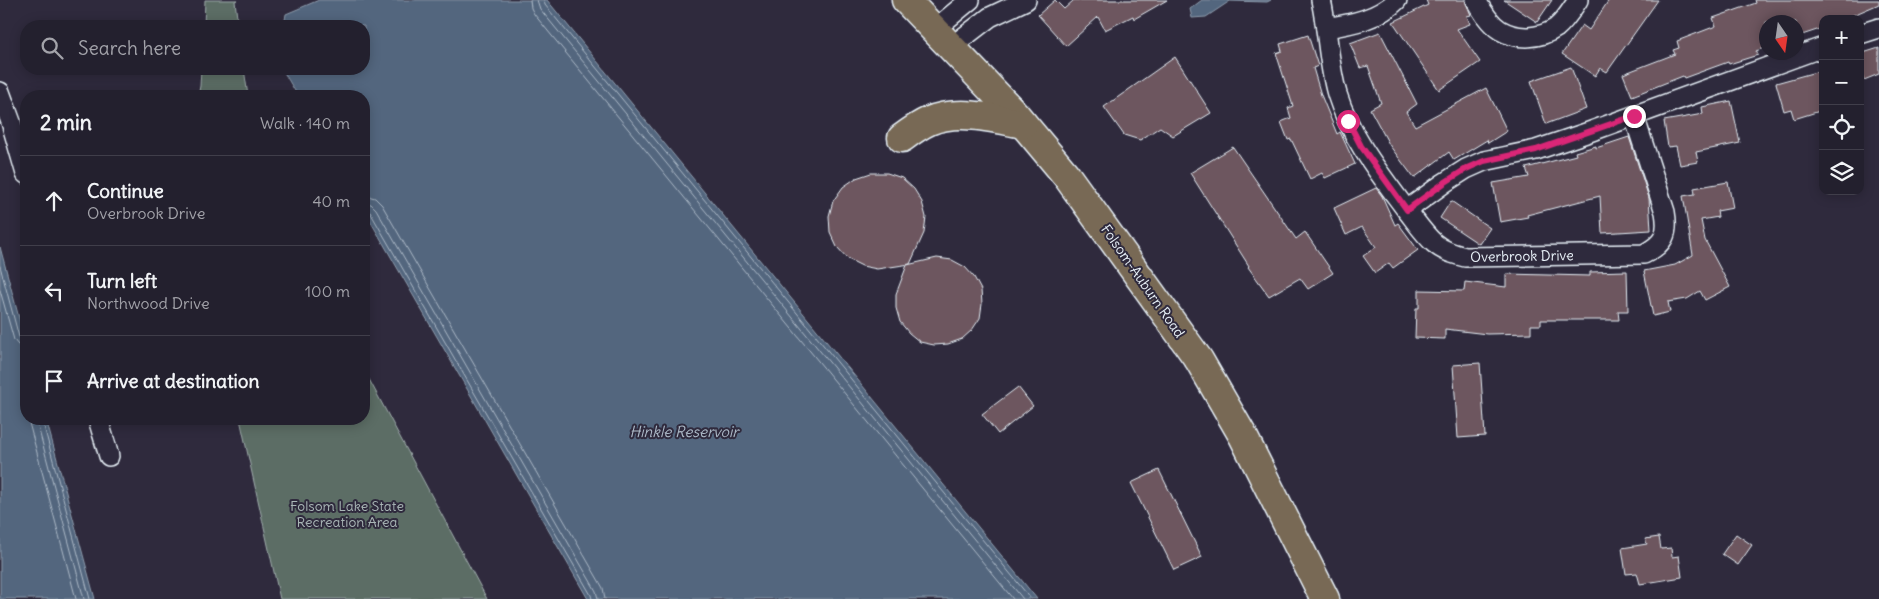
<!DOCTYPE html>
<meta charset="utf-8">
<style>
body{margin:0;font-family:Delius,sans-serif;background:#2f2d3a;color:#f1f3f6}
.controls{position:absolute;right:15px;top:15px;display:grid;overflow:hidden;border-radius:10px;box-shadow:0 2px 12px #0003}
.controls button{width:45px;height:45px;display:grid;place-items:center;padding:0;border:0;border-bottom:1px solid #403e4a;background:#23202e;color:#f1f3f6;font:25px sans-serif}
.compass{position:absolute;left:1759px;top:15px;width:45px;height:45px;border-radius:50%;background:#23202e;box-shadow:0 2px 12px #0003;rotate:167deg}
.stop{position:absolute;width:15px;height:15px;margin:-11px;border:4px solid #db2777;border-radius:50%;background:#fff}
.stop.end{background:#db2777;border-color:#fff;box-shadow:0 1px 5px #0008}
.list{margin:0;padding:0;list-style:none}
h2{display:flex;justify-content:space-between;align-items:center;height:65px;margin:0;padding:0 20px;font-size:21px}
h2 small{font-size:16px;font-weight:400;color:#a3a3aa}
.list li{display:grid;grid-template-columns:32px 1fr auto;gap:15px;align-items:center;box-sizing:border-box;height:90px;padding:0 20px;border-top:1px solid #403e4a}
.list b{display:block;font-size:19px;white-space:nowrap}
.list p{margin:0;font-size:16px;white-space:nowrap;color:#a3a3aa}
.list em{font-size:16px;font-style:normal;color:#a3a3aa}
.icon{flex:none;width:28px;height:28px;fill:none;stroke:currentColor;stroke-width:2;stroke-linecap:round;stroke-linejoin:round}
.map{position:relative;flex:none;width:1879px;height:599px;overflow:hidden}
.search{position:absolute;background:#23202e;box-shadow:0 2px 12px #0003;left:20px;top:20px;width:350px;height:55px;display:flex;align-items:center;gap:12px;box-sizing:border-box;padding:0 18px;border-radius:20px;color:#a3a3aa;font-size:19px}
.panel{position:absolute;background:#23202e;box-shadow:0 2px 12px #0003;left:20px;top:90px;width:350px;height:335px;border-radius:20px}
.map>svg:first-child{display:block}
.green{fill:#5b6d65;stroke:#a2afae}
.water{fill:#53667e;stroke:#8f9eaf}
.lines{fill:none;stroke-linecap:round;stroke-linejoin:round}
.shore{stroke:#acb9c7;stroke-width:1}
.building{fill:#6d565e;stroke:#e8f1f8}
.street-casing{stroke:#e8f1f8;stroke-width:22}
.primary-casing{stroke:#e8f1f8;stroke-width:31}
.street{stroke:#2f2a3d;stroke-width:19}
.primary{stroke:#786954;stroke-width:28}
.route{stroke:#db2777;stroke-width:6}
.labels{text-anchor:middle;dominant-baseline:central;stroke-width:4;stroke-linejoin:round;paint-order:stroke}
.street-label{font-size:14px;fill:#e8f1f8;stroke:#2f2a3d}
.park-label{font-size:14px;fill:#a9b6b6;stroke:#2f2a3d}
.water-label{font-size:15px;font-style:italic;fill:#acb9c7;stroke:#2f2a3d}
</style>
<div class="map">
<svg width="1879" height="599" viewBox="0 0 1879 599">
<rect width="100%" height="100%" fill="#2f2a3d"/>
<filter id="ink" filterUnits="userSpaceOnUse"><feTurbulence type="fractalNoise" baseFrequency=".02" numOctaves="2"/><feDisplacementMap in="SourceGraphic" scale="10" xChannelSelector="R" yChannelSelector="G"/><feConvolveMatrix kernelMatrix="1 2 1 2 8 2 1 2 1" color-interpolation-filters="sRGB"/></filter>
<g filter="url(#ink)">
<g class="green">
<polygon points="205,0 237,0 235,1 238,26 204,26"/>
<polygon points="201,69 244,69 248,96 198,96 200,86"/>
<polygon points="364,370 487,599 280,599 240,419 364,419"/>
</g>
<g class="water">
<polygon points="319,0 547,0 1037,599 588,599 364,210 364,96 298,96 282,69 364,69 364,26 284,26 286,14"/>
<polygon points="1202,0 1271,0 1267,2 1230,1 1206,17 1192,18 1190,9"/>
<polygon points="0,247 26,344 26,419 46,419 95,599 0,599"/>
</g>
<g class="lines">
<g class="shore">
<polyline points="530,0 531,8 534,14 1013,599"/>
<polyline points="537,0 540,9 1023,599"/>
<polyline points="544,0 545,5 1031,599"/>
<polyline points="364,195 375,198 382,205 603,588 605,599"/>
<polyline points="364,203 371,204 376,209 596,591 598,599"/>
<polyline points="364,209 370,212 591,595 592,599"/>
<polyline points="0,266 19,337 22,340 26,341"/>
<polyline points="0,290 14,340 18,345 26,347"/>
<polyline points="28,419 76,599"/>
<polyline points="36,419 84,599"/>
<polyline points="42,419 90,599"/>
</g>
</g>
<g class="building">
<polygon points="1055,0 1064,9 1074,0 1167,0 1134,19 1133,16 1105,30 1098,17 1066,46 1038,15"/>
<polygon points="1426,0 1465,0 1471,15 1467,16 1470,24 1457,29 1480,62 1439,90 1393,22 1428,5"/>
<polygon points="1504,0 1552,0 1537,22"/>
<polygon points="1609,0 1658,0 1607,72 1600,68 1595,76 1562,54 1582,25 1589,30"/>
<polygon points="1755,0 1879,0 1879,4 1844,19 1823,19 1823,28 1796,37 1796,22 1766,22 1766,47 1756,51 1758,55 1729,64 1728,62 1684,78 1683,76 1632,96 1623,74 1675,54 1673,50 1679,48 1677,41 1716,26 1713,18 1756,3"/>
<polygon points="1380,32 1417,104 1406,112 1415,126 1486,88 1507,131 1488,143 1487,140 1454,160 1449,152 1414,178 1390,146 1370,109 1381,103 1368,66 1360,68 1350,43"/>
<polygon points="1308,35 1318,66 1313,68 1321,95 1337,134 1340,132 1355,164 1325,178 1322,173 1310,179 1291,139 1288,140 1281,122 1291,118 1288,108 1293,106 1276,53 1282,51 1280,44"/>
<polygon points="1879,48 1879,74 1864,80 1860,69 1860,54"/>
<polygon points="1175,57 1211,113 1173,136 1160,127 1140,140 1124,135 1104,107"/>
<polygon points="1571,67 1586,109 1546,124 1531,81"/>
<polygon points="1823,70 1823,110 1794,119 1791,109 1784,111 1776,83"/>
<polygon points="1731,101 1740,143 1696,152 1698,162 1680,165 1676,146 1668,147 1664,121 1703,114 1702,107"/>
<polygon points="1629,137 1649,198 1651,230 1602,233 1600,196 1527,215 1528,217 1500,222 1493,183 1529,177 1526,168 1576,155 1575,152 1596,146 1596,148"/>
<polygon points="1233,147 1296,239 1305,232 1333,273 1308,289 1300,278 1269,296 1248,267 1249,266 1190,173"/>
<polygon points="871,173 887,173 902,178 914,189 922,202 926,217 924,233 910,264 877,269 862,266 848,259 837,247 830,232 829,216 833,201 843,187 856,178"/>
<polygon points="1728,182 1733,208 1717,211 1718,217 1701,220 1705,240 1730,287 1705,300 1700,291 1687,299 1668,302 1670,312 1653,316 1644,271 1675,265 1693,255 1683,196 1695,194 1694,188"/>
<polygon points="1376,188 1382,196 1395,225 1398,223 1418,250 1393,268 1389,263 1375,273 1363,256 1376,247 1362,227 1346,235 1334,208"/>
<polygon points="1451,201 1490,228 1479,244 1440,218"/>
<polygon points="937,258 952,260 965,267 974,277 981,290 982,304 980,318 972,330 962,339 948,344 934,345 920,342 909,333 900,322 896,308 896,294 907,265"/>
<polygon points="1627,271 1628,311 1618,311 1619,320 1541,320 1541,325 1531,325 1531,333 1487,334 1445,329 1445,339 1415,338 1416,308 1419,308 1419,290 1464,291 1465,282 1506,287 1506,274 1590,276 1590,272"/>
<polygon points="1480,363 1485,436 1458,438 1453,365"/>
<polygon points="1018,387 1033,406 998,434 982,414"/>
<polygon points="1159,470 1202,557 1174,570 1131,483"/>
<polygon points="1736,534 1752,545 1738,565 1722,554"/>
<polygon points="1659,537 1661,549 1671,548 1672,557 1679,556 1682,577 1640,584 1637,573 1626,574 1622,548 1647,544 1645,539"/>
</g>
<g class="lines">
<g class="street-casing">
<g id="street">
<path d="M1321 0C1328 31 1328 63 1337 94 1350 136 1379 173 1405 208 1414 219 1423 233 1434 243 1443 251 1454 254 1465 257L1644 254C1664 244 1669 234 1665 212L1634 116"/>
<path d="M1476 0C1482 11 1489 23 1500 30 1517 40 1540 39 1556 28 1565 21 1572 9 1578 0"/>
<path d="M1326 28C1351 24 1379 19 1397 0"/>
<polyline points="935,29 970,0"/>
<polyline points="1860,34 1879,28"/>
<polyline points="951,47 990,17 1026,0"/>
<polyline points="0,92 11,122 26,174"/>
<polyline points="1407,210 1444,183 1466,169 1484,161 1536,150 1589,132 1823,47"/>
<polyline points="98,419 109,456"/>
</g>
</g>
<g class="primary-casing">
<g id="primary">
<polyline points="906,0 1015,114 1066,175 1199,360 1243,436 1325,599"/>
<path d="M902 138C910 132 920 125 929 121 957 109 994 118 1023 124"/>
</g>
</g>
<use href="#street" class="street"/>
<use href="#primary" class="primary"/>
</g>
</g>
<g class="lines" filter="url(#ink)">
<polyline class="route" points="1348,121 1361,146 1407,210 1444,183 1466,169 1484,161 1536,150 1634,116"/>
</g>
<g class="labels">
<g class="street-label">
<text transform="translate(1522 256) rotate(-1)">Overbrook Drive</text>
<text transform="translate(1143 281) rotate(55)">Folsom-Auburn Road</text>
</g>
<g class="park-label">
<text x="347" y="506">Folsom Lake State<tspan x="347" dy="16">Recreation Area</tspan></text>
</g>
<g class="water-label">
<text x="684" y="431">Hinkle Reservoir</text>
</g>
</g>
</svg>
<div class="controls">
<button>+</button>
<button>−</button>
<button><svg class="icon" aria-label="locate" viewBox="0 0 24 24"><circle cx="12" cy="12" r="6"/><path d="M12 2v4M12 18v4M2 12h4M18 12h4"/></svg></button>
<button><svg class="icon" aria-label="layers" viewBox="0 0 24 24"><path d="M12 4l9 5-9 5-9-5zM3 14l9 5 9-5"/></svg></button>
</div>
<svg class="compass" viewBox="-18 -18 36 36"><path d="M0-13l5 13h-10z" fill="#e53935"/><path d="M0 13l5-13h-10z" fill="#a3a3aa"/></svg>
<div class="stop" style="left:1348px;top:121px"></div>
<div class="stop end" style="left:1634px;top:116px"></div>
<div class="search"><svg class="icon" aria-label="search" viewBox="0 0 24 24"><circle cx="10" cy="10" r="6"/><path d="M15 15l6 6"/></svg>Search here</div>
<section class="panel">
<h2>2 min<small>Walk · 140 m</small></h2>
<ul class="list">
<li><svg class="icon" aria-label="ahead" viewBox="0 0 24 24"><path d="M12 20V5M6 11l6-6 6 6"/></svg><div><b>Continue</b><p>Overbrook Drive</p></div><em>40 m</em></li>
<li><svg class="icon" aria-label="left" viewBox="0 0 24 24"><path d="M17 20v-9H6M10 6l-5 5 5 5"/></svg><div><b>Turn left</b><p>Northwood Drive</p></div><em>100 m</em></li>
<li><svg class="icon" aria-label="arrive" viewBox="0 0 24 24"><path d="M6 21V4h12l-3 4 3 4H6"/></svg><div><b>Arrive at destination</b></div></li>
</ul>
</section>
</div>
